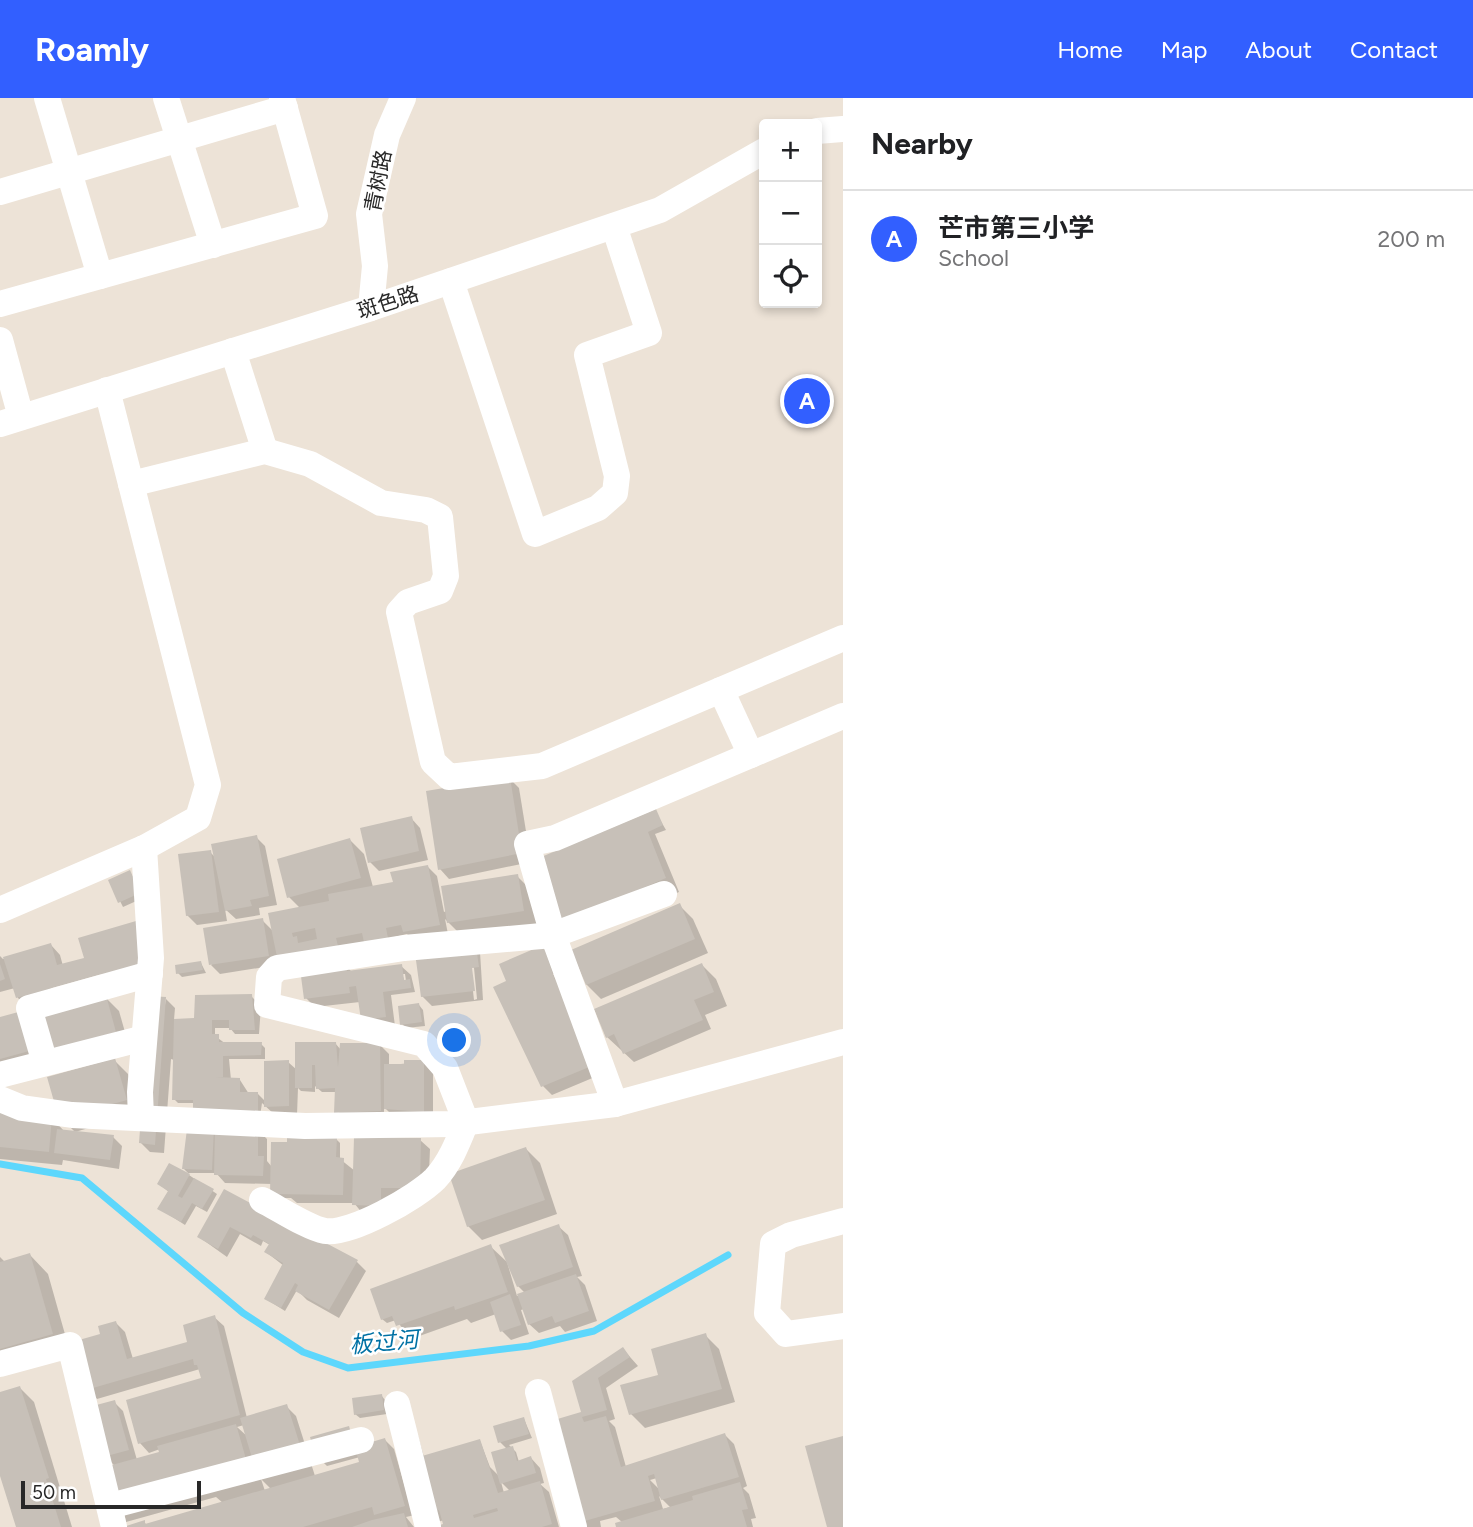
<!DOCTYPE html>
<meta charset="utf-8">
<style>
body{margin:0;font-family:Figtree,"Noto Sans SC",sans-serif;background:#f6f6f6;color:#202124}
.controls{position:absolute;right:21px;top:21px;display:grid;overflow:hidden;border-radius:7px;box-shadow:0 4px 10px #0003}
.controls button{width:63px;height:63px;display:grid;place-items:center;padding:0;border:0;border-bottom:2px solid #e0e0e0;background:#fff;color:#202124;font:35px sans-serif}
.scale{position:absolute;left:21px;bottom:18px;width:180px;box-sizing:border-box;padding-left:7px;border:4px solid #282828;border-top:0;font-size:19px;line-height:24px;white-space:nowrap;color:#282828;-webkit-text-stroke:5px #fff;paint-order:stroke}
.you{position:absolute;left:455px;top:943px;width:24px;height:24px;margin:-18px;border:5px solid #fff;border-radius:50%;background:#1a73e8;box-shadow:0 0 0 10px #1a73e833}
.badge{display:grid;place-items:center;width:46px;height:46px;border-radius:50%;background:#325fff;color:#fff;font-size:23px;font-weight:700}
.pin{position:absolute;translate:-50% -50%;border:4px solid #fff;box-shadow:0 2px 7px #0006}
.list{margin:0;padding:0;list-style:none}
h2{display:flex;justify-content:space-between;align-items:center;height:91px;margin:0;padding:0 28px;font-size:30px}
h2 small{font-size:23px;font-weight:400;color:#757577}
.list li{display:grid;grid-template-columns:46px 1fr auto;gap:21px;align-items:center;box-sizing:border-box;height:98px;padding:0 28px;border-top:2px solid #e0e0e0}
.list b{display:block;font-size:26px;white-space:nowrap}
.list p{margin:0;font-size:23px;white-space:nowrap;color:#757577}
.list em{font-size:23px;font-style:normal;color:#757577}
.icon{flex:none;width:38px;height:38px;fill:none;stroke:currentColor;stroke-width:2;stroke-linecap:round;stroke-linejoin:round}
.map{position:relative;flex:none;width:843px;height:1429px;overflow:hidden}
header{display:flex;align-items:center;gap:42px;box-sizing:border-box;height:98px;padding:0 35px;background:#325fff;color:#fff}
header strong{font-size:33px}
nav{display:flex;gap:38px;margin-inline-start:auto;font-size:24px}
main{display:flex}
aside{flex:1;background:#fff}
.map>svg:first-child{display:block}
.shadow{fill:#0003;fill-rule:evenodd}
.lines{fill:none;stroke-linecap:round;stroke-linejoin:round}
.stream{stroke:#5dd7fc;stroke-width:7}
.building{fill:#c7c0b8;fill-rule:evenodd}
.minor{stroke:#fff;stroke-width:26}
.labels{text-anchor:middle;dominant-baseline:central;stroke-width:5;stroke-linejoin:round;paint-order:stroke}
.street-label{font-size:21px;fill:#282828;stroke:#fff}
.water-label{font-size:23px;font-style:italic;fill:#0071a4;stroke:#fff}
</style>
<header>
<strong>Roamly</strong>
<nav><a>Home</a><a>Map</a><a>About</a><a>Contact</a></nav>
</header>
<main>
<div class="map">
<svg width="843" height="1429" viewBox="0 0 843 1429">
<rect width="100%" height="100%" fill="#ede3d7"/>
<g class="shadow">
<polygon points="510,681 519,690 531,764 449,781 440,771"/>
<polygon points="655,713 666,732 655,736 679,794 573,839"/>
<polygon points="411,720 420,730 428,762 379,773 370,764"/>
<polygon points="256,739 265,748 277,807 259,810 260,817 236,821 225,811 227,823 197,827 187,817 210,754 216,760"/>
<polygon points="350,742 364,756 373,789 395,785 428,769 437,778 444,814 517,778 531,792 537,826 463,839 445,821 448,836 413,843 407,836 277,867 220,876 211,867 262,822 274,834 300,810 289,799"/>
<polygon points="130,774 143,800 123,809 110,783"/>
<polygon points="679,807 693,821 708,855 601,901 587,887 573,852"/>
<polygon points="135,825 27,909 18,900 15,890 0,894 0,858 3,861 51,847 60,857 63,868 86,861"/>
<polygon points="543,849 559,874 553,876 557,884 602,976 552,997 543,988 508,884"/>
<path d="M480 854 483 902 432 908 422 898ZM470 866 474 870 477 901 474 902Z"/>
<polygon points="201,865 206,875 182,879 178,875"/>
<path d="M345 867 352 874 401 868 411 877 415 894 391 897 395 928 372 931 360 904 315 909 306 900ZM402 876H405L407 890Z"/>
<polygon points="702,867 716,881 727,908 705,917 711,931 634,964 607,939"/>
<polygon points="251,898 261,908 259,936 235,936 230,930 215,930 215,938 226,946 261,946 265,950 265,961 229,961 231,982 240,982 249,996 258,996 265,1003 288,964 297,972 335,945 341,952 380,947 389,956 389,967 424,964 433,973 433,1023 395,1020 384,1009 384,1017 340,1019 336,994 322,994 315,988 315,994 301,993 298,990 297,1017 275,1017 262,1005 258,1032 267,1041 267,1063 272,1069 336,1041 340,1045 340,1061 355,1073 420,1042 430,1051 428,1099 363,1116 354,1105 297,1105 291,1100 276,1100 272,1086 225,1085 216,1075 188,1075 184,1071 194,1005 178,1005 174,1001 174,962 171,961 164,1055 150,1054 141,1045 166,901 175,910 174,922 196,923"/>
<polygon points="105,899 119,913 129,948 65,966"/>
<polygon points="419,907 423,912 425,928 406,930 402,926"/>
<polygon points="0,920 41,961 0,975"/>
<polygon points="114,962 128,976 140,1015 75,1034 61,1020"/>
<polygon points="0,1015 52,1020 64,1033 113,1039 122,1048 119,1071 63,1062 62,1067 0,1061"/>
<polygon points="526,1051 540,1065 557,1116 482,1142 468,1128"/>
<polygon points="189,1077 217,1096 207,1114 196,1108 185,1127 160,1111 169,1094 159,1086"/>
<polygon points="224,1093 357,1164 366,1173 339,1220 307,1202 297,1192 285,1213 266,1201 284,1168 266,1154 270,1147 263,1143 261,1148 240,1136 227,1159 199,1139"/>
<polygon points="558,1128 568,1137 582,1178 577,1179 585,1187 597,1223 565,1234 560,1228 539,1235 529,1226 524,1211 521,1212 529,1236 511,1242 502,1233 496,1216 471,1225 467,1221 411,1241 396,1222 387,1225 382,1221 490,1148 507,1164 517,1198 525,1195 518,1188"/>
<polygon points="30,1157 48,1176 70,1254 0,1274 0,1159 6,1165"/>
<path d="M214 1219 224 1228 247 1320 286 1308 296 1318 315 1378 363 1370 360 1359 327 1368 318 1359 385 1342 394 1351 407 1396 408 1367 418 1338 424 1359 480 1343 490 1369 500 1379 507 1351 500 1344 524 1321 532 1340 509 1347 516 1354 519 1364 531 1360 540 1370 544 1385 540 1386 549 1394 559 1429H438L445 1427 444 1422 434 1425 415 1417 406 1419 414 1429H127L144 1424 147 1427 223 1405 216 1399 126 1424 115 1368 105 1358 114 1304 123 1313 137 1362 161 1355 160 1351 149 1355 140 1345 203 1281 200 1271 97 1301 88 1291 102 1238 116 1225 125 1234 133 1261 190 1245ZM244 1327 248 1339 237 1329ZM261 1381 271 1391 265 1393ZM501 1384 510 1393 504 1395Z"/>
<polygon points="705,1237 719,1251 735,1304 645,1330 631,1316 660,1278"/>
<path d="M623 1251 638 1268 606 1290 615 1321 609 1323 615 1329 626 1369 725 1337 734 1346 747 1388 743 1390 749 1396 756 1420 751 1421 753 1429H618L622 1424 616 1419 600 1423 601 1429H571L546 1326 583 1316 574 1284ZM657 1380 660 1392 650 1382ZM659 1398 670 1409 663 1411Z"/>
<polygon points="20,1290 34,1304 72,1429 18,1429 0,1372 0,1296"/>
<polygon points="381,1297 385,1302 387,1316 360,1320 355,1316"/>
</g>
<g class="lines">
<polyline class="stream" points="0,1066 82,1080 243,1215 303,1254 348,1270 529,1248 594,1233 728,1157"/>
</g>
<g class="building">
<polygon points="510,679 522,755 438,772 426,693"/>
<polygon points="656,711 663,727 648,734 666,780 558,826 534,762"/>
<polygon points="412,718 419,753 368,765 360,730"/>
<polygon points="257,737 269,798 250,802 252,808 225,813 211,746"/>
<polygon points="350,740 361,780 287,800 277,761"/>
<polygon points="211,752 219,814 186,818 178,756"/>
<path d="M428 767 440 827 403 834 401 827 386 830 389 845 365 849 362 835 336 840 339 852 278 864 268 815 329 803 328 796 393 784 390 774ZM315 830 317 841 298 845 297 838 293 839 292 835Z"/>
<polygon points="130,772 140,795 118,805 108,782"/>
<polygon points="518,776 524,813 447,825 441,788"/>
<polygon points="680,805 695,841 586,887 571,852"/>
<polygon points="263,820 269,858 209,867 203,830"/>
<polygon points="136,823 153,867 99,877 16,900 3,859 51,845 57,867 84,860 78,840"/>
<polygon points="543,847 555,882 560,881 594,967 541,989 493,889 506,883 499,866"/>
<polygon points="476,848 479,869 472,870 475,893 421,899 415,855"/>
<polygon points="201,863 203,872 176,876 175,867"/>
<polygon points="346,865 347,873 402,866 404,882 410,881 411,890 383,894 386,919 361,922 356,888 349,889 350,895 304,901 300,871"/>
<polygon points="702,865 714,894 694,902 703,922 623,956 614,936 606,940 594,911"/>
<polygon points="0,866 5,881 0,883"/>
<polygon points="252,896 255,932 229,932 229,922 212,922 212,936 219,936 219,944 262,944 261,957 223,958 223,979 215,979 240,980 240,994 258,994 258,1014 193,1021 193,1002 172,1002 174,921 194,920 195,897"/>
<polygon points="106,897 116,934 49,953 38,916"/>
<polygon points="150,898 166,899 155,1047 139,1045"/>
<polygon points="419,905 422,924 400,927 398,908"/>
<polygon points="22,913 33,952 0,961 0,919"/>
<polygon points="295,944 336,944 338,969 340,945 380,945 381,1013 334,1015 335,990 316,991 315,967 312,967 312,990 295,990"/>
<polygon points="115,960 127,1002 59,1021 47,979"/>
<polygon points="289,962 289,1008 264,1009 264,963"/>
<polygon points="404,962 424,962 424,1014 384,1011 384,966 404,966"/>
<polygon points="0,1014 52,1019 49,1054 0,1049"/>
<polygon points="215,1030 258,1030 258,1058 264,1058 263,1078 214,1077"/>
<polygon points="57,1031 114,1037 110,1062 54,1055"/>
<polygon points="187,1031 214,1031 212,1072 182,1071"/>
<polygon points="287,1038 337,1039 336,1059 344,1060 343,1097 270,1096 271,1044 287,1044"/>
<polygon points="354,1039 421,1040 420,1090 381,1090 381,1108 352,1107"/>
<polygon points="526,1049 545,1102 467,1129 449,1076"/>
<polygon points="169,1065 190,1076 178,1098 182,1100 194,1080 214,1091 202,1111 192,1105 181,1124 157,1111 168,1093 157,1086"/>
<polygon points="224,1091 358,1162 329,1212 295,1193 298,1187 295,1185 281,1210 264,1201 283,1165 264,1154 269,1146 253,1137 251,1140 230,1129 218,1151 197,1139"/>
<polygon points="559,1126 573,1169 517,1189 499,1147"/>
<polygon points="491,1146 508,1194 455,1212 454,1208 396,1228 392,1218 381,1222 370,1191"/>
<polygon points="30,1155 53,1236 0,1251 0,1164"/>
<polygon points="576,1176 589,1213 555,1225 552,1218 528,1227 517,1196"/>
<polygon points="510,1196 521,1227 500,1234 490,1204"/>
<polygon points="215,1217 240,1317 138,1346 126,1302 201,1280 197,1267 194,1267 193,1261 86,1292 72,1244 100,1236 98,1228 116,1223 127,1261 187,1244 183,1227"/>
<polygon points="706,1235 722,1291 629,1317 620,1287 658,1277 651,1251"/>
<polygon points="623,1249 630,1259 598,1280 607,1312 582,1319 584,1324 606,1318 621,1369 725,1335 739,1379 661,1402 654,1376 648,1378 655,1403 567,1428 544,1325 581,1314 572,1283"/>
<polygon points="20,1288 49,1380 46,1381 61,1429 16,1429 0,1378 0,1294"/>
<polygon points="382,1296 384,1312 354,1317 352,1300"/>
<polygon points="115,1302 129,1352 103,1359 89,1309"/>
<polygon points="287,1306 306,1366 258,1380 240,1320"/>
<polygon points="524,1319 529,1336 498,1345 493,1328"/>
<polygon points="236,1326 252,1382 115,1416 101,1370 159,1354 157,1348"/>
<polygon points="349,1328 355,1349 385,1340 405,1408 374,1417 372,1409 303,1429 123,1429 145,1422 145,1426 359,1364 355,1349 316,1360 310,1339"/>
<polygon points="843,1338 843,1429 827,1429 805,1348"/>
<path d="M480 1341 498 1395 540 1383 552 1426 542 1429H434L443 1426 439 1412 414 1419 422 1358ZM497 1410 498 1413 474 1420 473 1417Z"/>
<polygon points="513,1348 517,1363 531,1358 536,1375 500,1386 491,1354"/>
<polygon points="740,1384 748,1411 742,1412 747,1429 616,1429 615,1425 693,1402 692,1398"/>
<polygon points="404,1415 408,1429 352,1429 372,1422"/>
</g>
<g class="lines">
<g class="minor">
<polyline points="47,0 100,178"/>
<polyline points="166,0 213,147"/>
<polyline points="817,33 843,31"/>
<polyline points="0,94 285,10"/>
<polyline points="451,183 535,436 598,410 615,395 617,378 587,257 649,235 614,128"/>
<polyline points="0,206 315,118 282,0"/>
<polyline points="371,210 375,168 369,116 387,37 403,0"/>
<polyline points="0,242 21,319"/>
<polyline points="233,253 265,353"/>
<polyline points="0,326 371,210 660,112 764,53"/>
<polyline points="131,386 265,353 310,366 381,405 426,412 440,419 446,478 440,493 408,504 399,514 433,664 449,679 542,668 843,540"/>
<polyline points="721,592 751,657"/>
<polyline points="0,812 144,750 198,720 208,687 107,292"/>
<polyline points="45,965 29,910 150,876"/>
<polyline points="0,977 144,940"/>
<polyline points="0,1001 22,1010 72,1017 305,1028 453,1026 615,1006 843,944"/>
<polyline points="615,1006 553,837 527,746 555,740 843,618"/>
<polyline points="141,1020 140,994 151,860 144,750"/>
<path d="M262 1102C278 1110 308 1130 325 1133 351 1137 417 1099 435 1081 450 1065 458 1044 466 1024L445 970 424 946 267 907 269 879 277 870 404 850 553 837 664 796"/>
<polyline points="843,1123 791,1137 773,1146 767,1215 786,1236 843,1228"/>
<polyline points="0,1266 70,1247 114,1429"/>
<polyline points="538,1294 574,1429"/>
<polyline points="397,1306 428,1429"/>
<polyline points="110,1408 361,1342"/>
</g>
</g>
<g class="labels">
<g class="street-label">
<text transform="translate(378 83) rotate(-79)">青树路</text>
<text transform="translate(388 204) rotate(-18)">斑色路</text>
</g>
<g class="water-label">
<text transform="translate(384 1244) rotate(-5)">板过河</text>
</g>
</g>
</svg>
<div class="controls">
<button>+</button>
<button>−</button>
<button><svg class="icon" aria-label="locate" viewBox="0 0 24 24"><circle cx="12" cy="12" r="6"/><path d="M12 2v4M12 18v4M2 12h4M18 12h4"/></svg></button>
</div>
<div class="scale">50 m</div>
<div class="you"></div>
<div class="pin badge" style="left:807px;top:303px">A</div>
</div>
<aside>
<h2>Nearby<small></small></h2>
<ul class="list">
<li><span class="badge">A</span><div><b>芒市第三小学</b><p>School</p></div><em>200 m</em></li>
</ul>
</aside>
</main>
